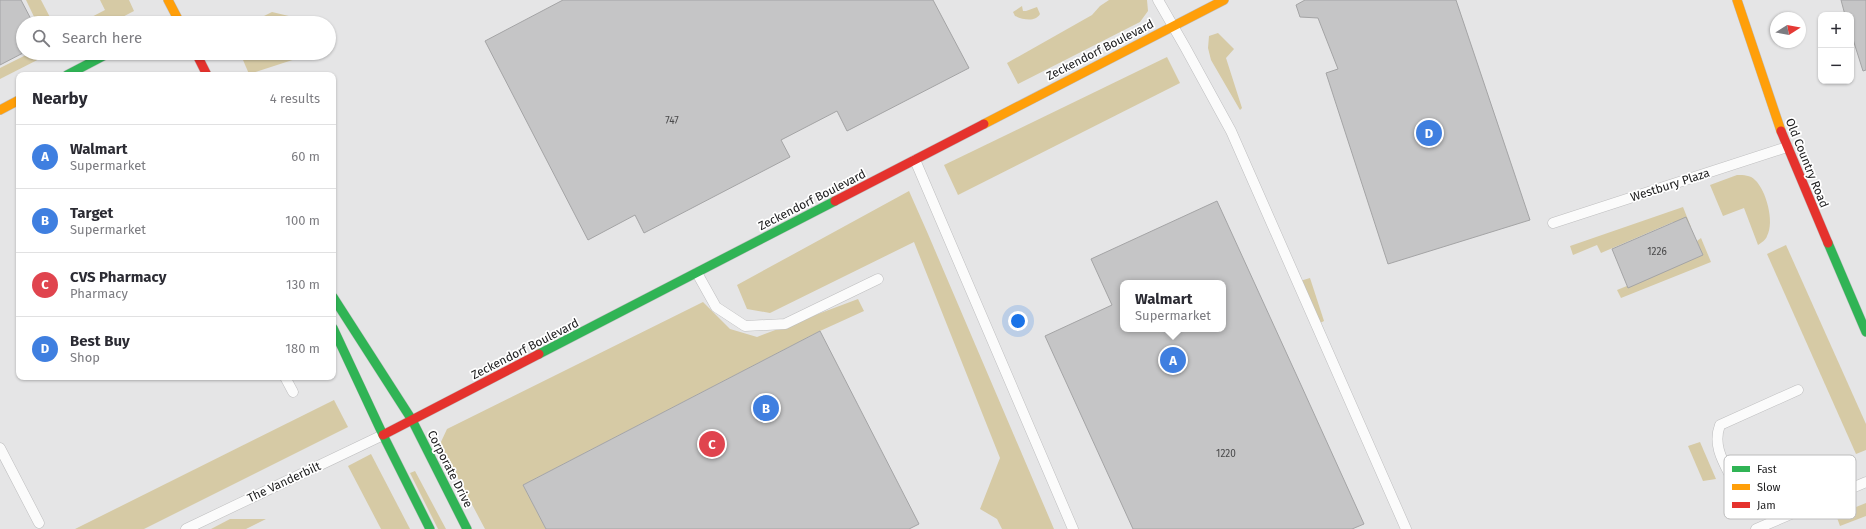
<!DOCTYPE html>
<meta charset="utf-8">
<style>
body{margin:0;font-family:"Fira Sans",sans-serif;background:#f2f2f3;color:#2b2b33}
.controls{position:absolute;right:12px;top:12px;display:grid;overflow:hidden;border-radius:8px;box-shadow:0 1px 3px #0004}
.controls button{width:36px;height:36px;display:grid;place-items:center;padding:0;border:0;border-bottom:1px solid #e1e1e2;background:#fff;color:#2b2b33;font:20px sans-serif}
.compass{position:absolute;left:1770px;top:12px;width:36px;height:36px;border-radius:50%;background:#fff;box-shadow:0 1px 3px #0004;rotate:79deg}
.you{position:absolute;left:1018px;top:321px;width:14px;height:14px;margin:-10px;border:3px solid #fff;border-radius:50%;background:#1a73e8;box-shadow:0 0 0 6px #1a73e833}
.badge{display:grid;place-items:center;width:26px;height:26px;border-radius:50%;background:#b45309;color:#fff;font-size:13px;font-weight:700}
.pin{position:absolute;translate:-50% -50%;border:2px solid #fff;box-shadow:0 1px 4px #0006}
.popup{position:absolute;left:1120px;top:280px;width:106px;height:52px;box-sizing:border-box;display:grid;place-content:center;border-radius:8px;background:#fff;filter:drop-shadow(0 1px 3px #0005);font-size:13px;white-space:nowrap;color:#7c7c81}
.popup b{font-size:15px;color:#2b2b33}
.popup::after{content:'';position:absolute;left:50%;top:100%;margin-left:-8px;border:8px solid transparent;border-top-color:#fff}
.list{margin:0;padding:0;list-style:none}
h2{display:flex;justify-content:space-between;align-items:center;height:52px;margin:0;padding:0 16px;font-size:17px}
h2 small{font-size:13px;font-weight:400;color:#7c7c81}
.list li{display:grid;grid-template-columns:26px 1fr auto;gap:12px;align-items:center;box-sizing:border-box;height:64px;padding:0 16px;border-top:1px solid #e1e1e2}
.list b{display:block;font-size:15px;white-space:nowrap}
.list p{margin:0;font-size:13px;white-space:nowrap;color:#7c7c81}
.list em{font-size:13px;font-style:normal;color:#7c7c81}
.icon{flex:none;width:22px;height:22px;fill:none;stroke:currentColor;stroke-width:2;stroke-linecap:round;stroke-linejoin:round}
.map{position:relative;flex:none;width:1866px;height:529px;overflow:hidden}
.search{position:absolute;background:#fff;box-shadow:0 1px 3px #0004;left:16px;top:16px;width:320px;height:44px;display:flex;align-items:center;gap:10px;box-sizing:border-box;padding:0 14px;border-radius:22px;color:#7c7c81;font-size:15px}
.panel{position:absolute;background:#fff;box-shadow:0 1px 3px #0004;left:16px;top:72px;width:320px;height:308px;border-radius:8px}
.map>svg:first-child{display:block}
.green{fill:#d6caa5}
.building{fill:#c5c5c6;stroke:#a4a4a5;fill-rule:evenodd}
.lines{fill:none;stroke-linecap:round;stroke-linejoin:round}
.lane-casing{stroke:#bebebf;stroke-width:11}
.fast-casing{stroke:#bebebf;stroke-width:10}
.slow-casing{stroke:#bebebf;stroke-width:10}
.jam-casing{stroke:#bebebf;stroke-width:10}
.lane{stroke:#fbfbfb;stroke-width:10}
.fast{stroke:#30b455;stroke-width:9}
.slow{stroke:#ff9f0a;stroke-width:9}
.jam{stroke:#e5322d;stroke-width:9}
.labels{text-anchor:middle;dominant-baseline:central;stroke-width:3.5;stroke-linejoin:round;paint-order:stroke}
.number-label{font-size:10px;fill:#4a4a4b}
.street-label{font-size:12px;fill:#212122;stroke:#fff}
.key{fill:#fff;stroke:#bcbcbd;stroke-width:1}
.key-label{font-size:11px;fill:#212122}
</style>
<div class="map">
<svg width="1866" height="529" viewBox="0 0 1866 529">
<rect width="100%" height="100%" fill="#e5e5e6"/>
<g class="green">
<polygon points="26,0 41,0 53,23 37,23"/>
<polygon points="100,0 129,0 134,11 111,23 80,23 105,10"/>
<polygon points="1109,0 1147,0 1148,11 1140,22 1018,84 1007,63 1092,15 1100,6"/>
<path d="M1022 6 1023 11H1026L1037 7 1040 14C1035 23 1022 19 1015 16L1013 12Z"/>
<polygon points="272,12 314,22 314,23 250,23"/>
<polygon points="1218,33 1234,49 1226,58 1242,108 1240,110 1211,60 1208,48 1209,36"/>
<polygon points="30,53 51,53 0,79 0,68"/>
<polygon points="240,53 314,53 249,74"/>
<polygon points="1167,57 1180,83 958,195 944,165"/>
<path d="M1737 175C1744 175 1750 175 1755 180 1766 190 1775 222 1767 236 1766 240 1761 243 1758 245L1744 208 1723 216 1710 185Z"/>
<polygon points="909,191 928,234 1054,529 1002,529 997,519 980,509 1000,458 914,242 770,313 747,309 737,285"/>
<polygon points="1683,207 1691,227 1673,222 1601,253 1597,245 1573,255 1570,246"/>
<polygon points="1701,238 1711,262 1621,298 1617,290 1703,255 1697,241"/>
<polygon points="1786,245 1866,424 1866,450 1856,454 1767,254"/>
<polygon points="1310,278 1324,321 1318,324 1300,281"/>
<polygon points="858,299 864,311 820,331 523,485 546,529 485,529 440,444 447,429 703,302 730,329 757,337"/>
<polygon points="334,400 348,427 144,529 75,529"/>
<polygon points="1700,442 1716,479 1703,481 1688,446"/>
<polygon points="371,454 410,529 381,529 348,466"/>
<polygon points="415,471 446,529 438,529 410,473"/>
<polygon points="1866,503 1866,516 1840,526 1836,515"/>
<polygon points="230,519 266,519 246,529 211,529"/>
</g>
<g class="building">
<polygon points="0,0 21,0 33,23 23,23 23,53 0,65"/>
<polygon points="563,0 933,0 969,68 847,131 837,111 781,140 790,157 644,233 635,215 588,240 485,41"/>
<polygon points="1305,0 1456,0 1530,220 1388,264 1326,73 1338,69 1318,18 1300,17 1296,5"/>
<polygon points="1841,0 1866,0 1866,70 1863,71 1851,33 1851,15 1845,15"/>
<path d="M1217 201 1301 385 1364 524 1352 529H1133L1045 336 1112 305 1091 259ZM1123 283H1223V329H1123Z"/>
<polygon points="1686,217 1703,255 1628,288 1612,249"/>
<polygon points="820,331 919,524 909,529 546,529 523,485"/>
</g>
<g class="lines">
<g class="lane-casing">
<g id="lane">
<polyline points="1158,0 1185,47 1231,131 1406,529"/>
<polyline points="915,160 1073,529"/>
<polyline points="1553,223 1787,147"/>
<polyline points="697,273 716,307 745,326 785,324 878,279"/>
<polyline points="285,377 293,392"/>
<polyline points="0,448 39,523"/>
<path d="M1734 483C1724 463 1712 446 1720 425L1798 390"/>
<polyline points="186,529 383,435"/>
<polyline points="1756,529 1866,482"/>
</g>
</g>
<g class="fast-casing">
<g id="fast">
<polyline points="67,75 109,53"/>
<polyline points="1828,243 1866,332"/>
<polyline points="333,297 412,420 467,529"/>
<polyline points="333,328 383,435 430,529"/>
<polyline points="539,354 835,201"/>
</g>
</g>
<g class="slow-casing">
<g id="slow">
<polyline points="168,0 180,23"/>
<polyline points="1737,0 1781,131"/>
<polyline points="0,110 19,100"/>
<polyline points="984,124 1224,0"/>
</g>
</g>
<g class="jam-casing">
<g id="jam">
<polyline points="196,53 207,75"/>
<polyline points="1781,131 1828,243"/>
<polyline points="835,201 984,124"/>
<polyline points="383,435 539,354"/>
</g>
</g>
<use href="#lane" class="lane"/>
<use href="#fast" class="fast"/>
<use href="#slow" class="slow"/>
<use href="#jam" class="jam"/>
</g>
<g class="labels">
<g class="number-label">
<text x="672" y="121">747</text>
<text x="1657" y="252">1226</text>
<text x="1226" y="454">1220</text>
</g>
<g class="street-label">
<text transform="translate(1100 50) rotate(-27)">Zeckendorf Boulevard</text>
<text transform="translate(1807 163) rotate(68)">Old Country Road</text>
<text transform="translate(1670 185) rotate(-18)">Westbury Plaza</text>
<text transform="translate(812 200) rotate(-27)">Zeckendorf Boulevard</text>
<text transform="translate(525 349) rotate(-27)">Zeckendorf Boulevard</text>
<text transform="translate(450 469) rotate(63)">Corporate Drive</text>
<text transform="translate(284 482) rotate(-25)">The Vanderbilt</text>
</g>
</g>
<rect x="1724" y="455" width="132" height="64" rx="6" class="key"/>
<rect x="1732" y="466" width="18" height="6" fill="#30b455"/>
<rect x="1732" y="484" width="18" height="6" fill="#ff9f0a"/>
<rect x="1732" y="502" width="18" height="6" fill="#e5322d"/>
<g class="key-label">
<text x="1757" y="473">Fast</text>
<text x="1757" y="491">Slow</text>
<text x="1757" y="509">Jam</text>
</g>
</svg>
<div class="controls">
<button>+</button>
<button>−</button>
</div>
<svg class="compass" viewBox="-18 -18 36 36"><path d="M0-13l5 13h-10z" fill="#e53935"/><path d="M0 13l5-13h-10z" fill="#7c7c81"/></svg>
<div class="you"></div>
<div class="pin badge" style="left:1173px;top:360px;background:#3f7fe0">A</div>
<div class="popup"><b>Walmart</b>Supermarket</div>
<div class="pin badge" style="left:766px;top:408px;background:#3f7fe0">B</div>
<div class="pin badge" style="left:712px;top:444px;background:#e0444e">C</div>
<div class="pin badge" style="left:1429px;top:133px;background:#3f7fe0">D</div>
<div class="search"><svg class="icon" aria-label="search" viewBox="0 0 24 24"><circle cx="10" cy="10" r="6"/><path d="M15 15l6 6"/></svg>Search here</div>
<section class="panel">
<h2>Nearby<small>4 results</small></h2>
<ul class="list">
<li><span class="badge" style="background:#3f7fe0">A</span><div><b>Walmart</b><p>Supermarket</p></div><em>60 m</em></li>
<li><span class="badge" style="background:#3f7fe0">B</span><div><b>Target</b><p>Supermarket</p></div><em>100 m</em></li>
<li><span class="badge" style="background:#e0444e">C</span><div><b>CVS Pharmacy</b><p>Pharmacy</p></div><em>130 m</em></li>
<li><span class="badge" style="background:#3f7fe0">D</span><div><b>Best Buy</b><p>Shop</p></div><em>180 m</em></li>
</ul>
</section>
</div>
